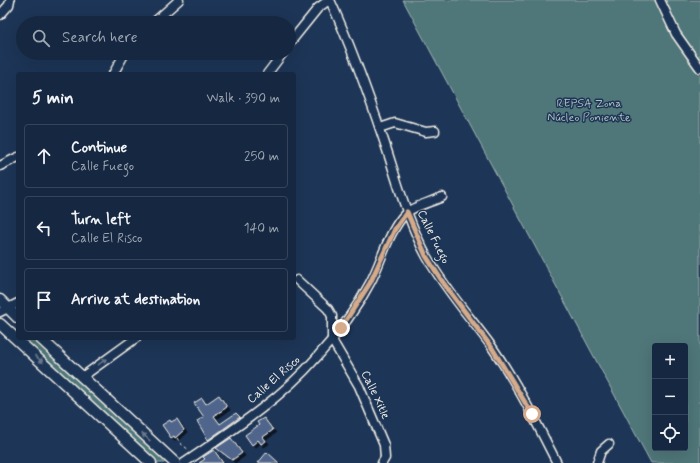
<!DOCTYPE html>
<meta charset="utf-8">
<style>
body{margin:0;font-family:Mynerve,sans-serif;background:#23344c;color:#f1f3f6}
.controls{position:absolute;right:12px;bottom:12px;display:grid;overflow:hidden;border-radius:4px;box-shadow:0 4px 16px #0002}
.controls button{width:36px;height:36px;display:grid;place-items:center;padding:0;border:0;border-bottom:1px solid #35445a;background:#162841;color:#f1f3f6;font:20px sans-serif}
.stop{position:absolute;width:12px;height:12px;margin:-9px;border:3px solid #d6ab8b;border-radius:50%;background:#fff}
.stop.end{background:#d6ab8b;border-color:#fff;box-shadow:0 1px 4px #0008}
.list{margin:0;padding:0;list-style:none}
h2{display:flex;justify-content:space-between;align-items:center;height:52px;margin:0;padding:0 16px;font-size:17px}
h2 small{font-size:13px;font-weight:400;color:#9ea6b1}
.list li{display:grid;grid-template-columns:26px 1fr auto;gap:12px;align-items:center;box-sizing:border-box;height:64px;margin:0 8px 8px;padding:0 8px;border:1px solid #35445a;border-radius:4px}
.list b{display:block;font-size:15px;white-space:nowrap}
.list p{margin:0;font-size:13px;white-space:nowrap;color:#9ea6b1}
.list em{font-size:13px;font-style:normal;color:#9ea6b1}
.icon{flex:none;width:22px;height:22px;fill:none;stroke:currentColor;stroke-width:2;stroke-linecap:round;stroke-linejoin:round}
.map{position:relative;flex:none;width:700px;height:463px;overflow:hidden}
.search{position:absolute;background:#162841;box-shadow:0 4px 16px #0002;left:16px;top:16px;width:280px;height:44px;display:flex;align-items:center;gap:10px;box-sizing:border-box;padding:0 14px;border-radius:22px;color:#9ea6b1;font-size:15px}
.panel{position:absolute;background:#162841;box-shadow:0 4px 16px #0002;left:16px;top:72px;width:280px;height:268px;border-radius:4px}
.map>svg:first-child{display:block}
.green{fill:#4f7679;stroke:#a2b4b0;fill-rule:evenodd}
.building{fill:#4f658b;stroke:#f4f1e8;filter:url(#shadow)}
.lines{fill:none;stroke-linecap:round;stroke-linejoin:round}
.minor-casing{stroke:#f4f1e8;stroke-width:11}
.major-casing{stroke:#f4f1e8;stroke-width:13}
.path{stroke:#f4f1e8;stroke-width:1;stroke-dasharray:3 3;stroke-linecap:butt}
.minor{stroke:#1d3557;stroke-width:8}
.major{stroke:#1d3557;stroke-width:10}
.oneway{fill:#68778a}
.route{stroke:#d6ab8b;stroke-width:5}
.labels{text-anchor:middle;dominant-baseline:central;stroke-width:3;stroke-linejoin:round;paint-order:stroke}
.park-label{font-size:12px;fill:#b2c0bc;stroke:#1d3557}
.street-label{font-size:12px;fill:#f4f1e8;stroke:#1d3557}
</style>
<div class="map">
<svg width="700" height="463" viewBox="0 0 700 463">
<defs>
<filter id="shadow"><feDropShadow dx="3" dy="3" stdDeviation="0" flood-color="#0009"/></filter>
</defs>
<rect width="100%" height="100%" fill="#1d3557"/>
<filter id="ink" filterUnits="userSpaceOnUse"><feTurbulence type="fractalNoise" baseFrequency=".025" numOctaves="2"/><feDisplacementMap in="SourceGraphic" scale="8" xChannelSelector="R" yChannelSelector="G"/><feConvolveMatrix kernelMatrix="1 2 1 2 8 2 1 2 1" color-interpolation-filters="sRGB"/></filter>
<g filter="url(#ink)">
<g class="green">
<path d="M403 0H700V463H651ZM655 346H685V448H655Z"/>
<polygon points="21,338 36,338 163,458 165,461 164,463 156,463"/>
</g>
<g class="building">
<polygon points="219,395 227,407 214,416 220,424 236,413 240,417 208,440 197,421 204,417 194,403 202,398 206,404"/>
<polygon points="264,418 273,430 263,437 266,441 261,444 258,440 252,445 245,435 259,425 257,422"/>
<polygon points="177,419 184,430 175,438 174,436 171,438 162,425 170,420 171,422"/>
<polygon points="231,438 242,453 232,460 216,448"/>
<polygon points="214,450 223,463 199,463 205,459 203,457"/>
<polygon points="267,452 279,463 258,463"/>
</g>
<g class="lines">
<g class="minor-casing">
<g id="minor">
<path d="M330 0C351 46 368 93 384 141 397 180 407 220 427 257 445 289 470 317 492 347 517 383 537 424 557 463"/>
<polyline points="660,0 676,34 700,68"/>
<polyline points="0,15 9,5 10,0"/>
<polyline points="153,23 179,0"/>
<polyline points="289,44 318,8 329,0"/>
<polyline points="113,74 125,53"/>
<polyline points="267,74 283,53"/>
<polyline points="380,128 395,123 426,132 435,131"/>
<polyline points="0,166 18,157"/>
<polyline points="297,280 328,309 332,316 332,340 359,386 384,445 385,458 382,463"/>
<polyline points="0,312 18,303"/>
<polyline points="82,377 136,338"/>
<path d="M184 463C231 431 280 400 317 357 337 335 356 310 370 283 382 261 388 231 406 213 412 207 434 201 442 197"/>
<polyline points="597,463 601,451 609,444"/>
</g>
</g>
<g class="major-casing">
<g id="major">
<polyline points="0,300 18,318"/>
<polyline points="0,324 151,463"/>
<polyline points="40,338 175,463"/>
</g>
</g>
<polyline class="path" points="177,438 180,443 189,450"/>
<use href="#minor" class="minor"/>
<use href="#major" class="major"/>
</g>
<defs><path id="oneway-solid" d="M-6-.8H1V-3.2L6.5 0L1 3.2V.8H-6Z"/></defs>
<g class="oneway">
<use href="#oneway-solid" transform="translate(39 359) rotate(42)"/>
<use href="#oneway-solid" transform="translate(102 362) rotate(-36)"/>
<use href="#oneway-solid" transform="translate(146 437) rotate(-137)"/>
</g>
</g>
<g class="lines" filter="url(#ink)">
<polyline class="route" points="341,328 370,283 395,229 407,212 426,256 444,284 492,348 532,414"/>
</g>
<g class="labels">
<g class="park-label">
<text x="589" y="104">REPSA Zona<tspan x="589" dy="14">Núcleo Poniente</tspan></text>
</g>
<g class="street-label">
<text transform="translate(433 237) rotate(64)">Calle Fuego</text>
<text transform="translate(274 380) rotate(-41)">Calle El Risco</text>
<text transform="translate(375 395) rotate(65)">Calle Xitle</text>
</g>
</g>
</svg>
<div class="controls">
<button>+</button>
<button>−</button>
<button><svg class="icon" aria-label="locate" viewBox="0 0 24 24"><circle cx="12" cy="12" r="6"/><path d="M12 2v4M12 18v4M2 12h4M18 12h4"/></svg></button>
</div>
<div class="stop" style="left:532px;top:414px"></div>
<div class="stop end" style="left:341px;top:328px"></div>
<div class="search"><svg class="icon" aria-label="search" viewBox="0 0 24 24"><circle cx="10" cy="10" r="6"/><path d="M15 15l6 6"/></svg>Search here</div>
<section class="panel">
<h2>5 min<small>Walk · 390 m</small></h2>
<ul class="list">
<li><svg class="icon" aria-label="ahead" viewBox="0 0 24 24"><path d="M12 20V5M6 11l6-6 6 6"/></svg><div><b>Continue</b><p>Calle Fuego</p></div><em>250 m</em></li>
<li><svg class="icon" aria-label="left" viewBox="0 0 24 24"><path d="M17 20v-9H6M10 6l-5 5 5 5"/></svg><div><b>Turn left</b><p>Calle El Risco</p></div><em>140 m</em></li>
<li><svg class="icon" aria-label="arrive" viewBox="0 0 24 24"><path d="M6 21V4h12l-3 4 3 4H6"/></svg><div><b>Arrive at destination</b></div></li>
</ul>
</section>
</div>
